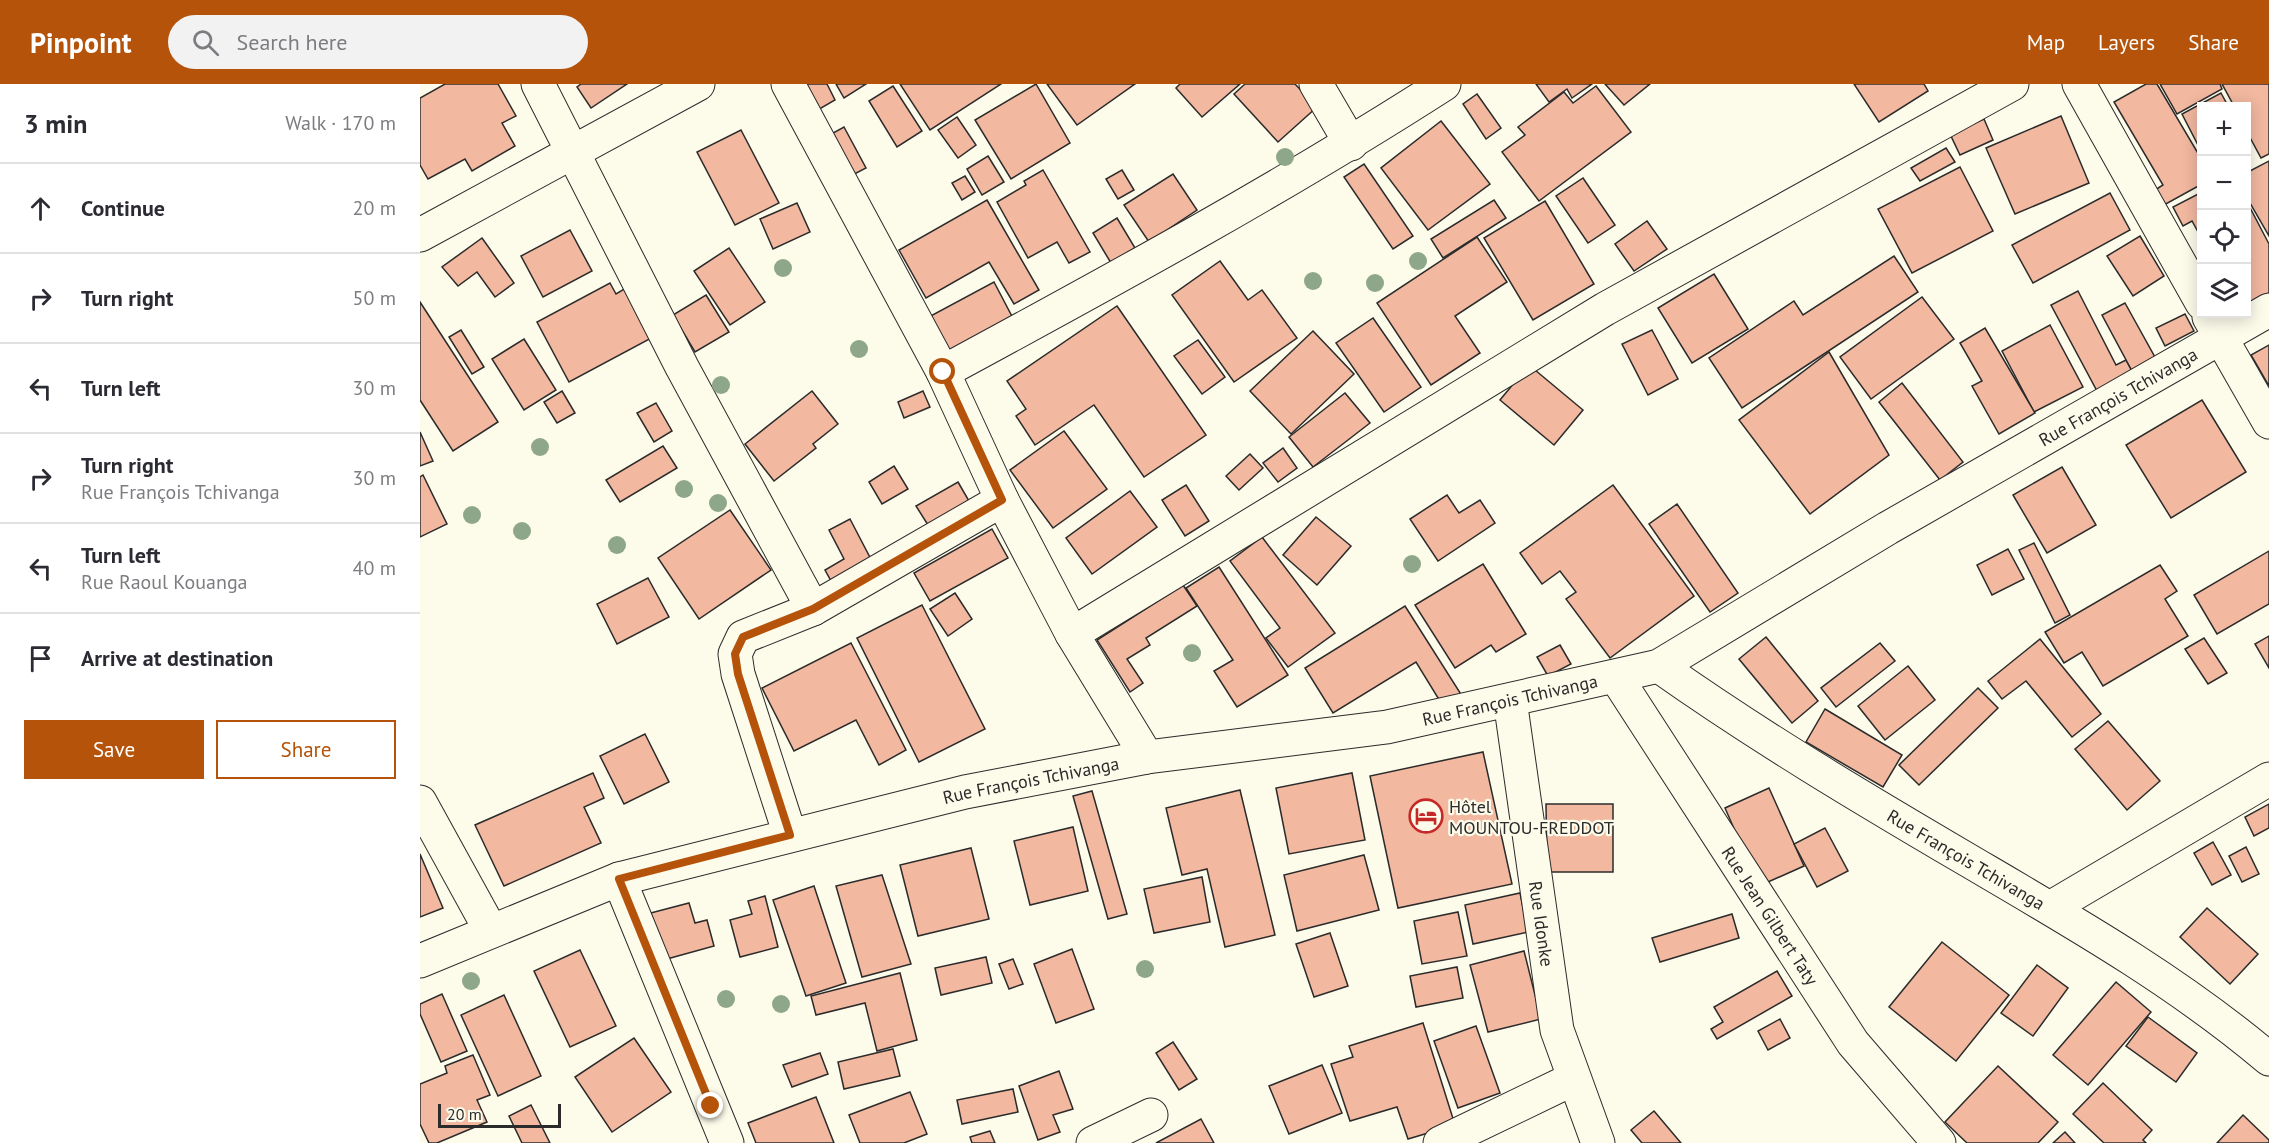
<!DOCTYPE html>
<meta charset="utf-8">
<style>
body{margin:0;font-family:"PT Sans",sans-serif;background:#f2f2f3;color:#2b2b33}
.controls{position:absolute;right:18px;top:18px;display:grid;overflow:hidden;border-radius:0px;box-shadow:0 3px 15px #0003}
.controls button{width:54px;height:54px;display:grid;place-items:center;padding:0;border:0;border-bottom:2px solid #e1e1e2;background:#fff;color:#2b2b33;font:30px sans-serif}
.scale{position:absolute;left:18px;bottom:15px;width:123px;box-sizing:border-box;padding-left:6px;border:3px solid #2b2b2b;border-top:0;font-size:16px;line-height:21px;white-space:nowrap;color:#2b2b2b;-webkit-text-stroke:4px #fdfbea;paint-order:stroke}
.stop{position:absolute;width:18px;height:18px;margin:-14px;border:4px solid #b45309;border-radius:50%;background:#fff}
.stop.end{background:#b45309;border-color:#fff;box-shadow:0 2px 6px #0008}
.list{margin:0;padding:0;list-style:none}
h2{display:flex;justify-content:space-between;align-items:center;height:78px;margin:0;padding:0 24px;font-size:26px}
h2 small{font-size:20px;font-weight:400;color:#7c7c81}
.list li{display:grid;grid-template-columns:39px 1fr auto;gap:18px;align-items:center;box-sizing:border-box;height:90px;padding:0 24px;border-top:2px solid #e1e1e2}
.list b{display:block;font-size:22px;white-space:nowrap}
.list p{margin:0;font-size:20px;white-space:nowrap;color:#7c7c81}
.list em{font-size:20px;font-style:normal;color:#7c7c81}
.actions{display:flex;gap:12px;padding:18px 24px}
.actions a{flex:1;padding:14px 0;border:2px solid #b45309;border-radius:0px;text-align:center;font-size:21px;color:#b45309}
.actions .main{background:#b45309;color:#fff}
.icon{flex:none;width:33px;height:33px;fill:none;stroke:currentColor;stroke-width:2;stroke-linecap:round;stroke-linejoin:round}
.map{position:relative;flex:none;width:1849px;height:1059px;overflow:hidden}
header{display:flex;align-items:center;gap:36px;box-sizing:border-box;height:84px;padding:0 30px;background:#b45309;color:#fff}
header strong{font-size:28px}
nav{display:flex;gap:33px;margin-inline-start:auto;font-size:21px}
.search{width:420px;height:54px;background:#f2f2f3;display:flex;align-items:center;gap:15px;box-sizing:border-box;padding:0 21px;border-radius:33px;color:#7c7c81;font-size:22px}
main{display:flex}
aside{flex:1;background:#fff}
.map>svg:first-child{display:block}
.building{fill:#f2b8a0;stroke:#2b2b2b;stroke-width:1.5}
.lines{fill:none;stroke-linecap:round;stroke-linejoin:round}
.minor-casing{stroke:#2b2b2b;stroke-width:35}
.minor{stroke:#fdfbea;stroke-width:33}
.tree{fill:#8ea78a}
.route{stroke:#b45309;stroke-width:8}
.labels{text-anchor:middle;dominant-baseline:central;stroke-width:4.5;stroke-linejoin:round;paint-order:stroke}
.street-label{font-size:18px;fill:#2b2b2b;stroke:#fdfbea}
.poi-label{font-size:18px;fill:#2b2b2b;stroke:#fdfbea;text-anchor:start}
</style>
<header>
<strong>Pinpoint</strong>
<div class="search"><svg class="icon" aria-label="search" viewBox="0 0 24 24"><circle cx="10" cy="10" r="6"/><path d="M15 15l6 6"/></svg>Search here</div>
<nav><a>Map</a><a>Layers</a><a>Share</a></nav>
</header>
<main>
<aside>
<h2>3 min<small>Walk · 170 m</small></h2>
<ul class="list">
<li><svg class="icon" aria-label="ahead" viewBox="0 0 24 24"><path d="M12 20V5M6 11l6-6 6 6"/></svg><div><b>Continue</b></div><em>20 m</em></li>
<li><svg class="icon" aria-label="right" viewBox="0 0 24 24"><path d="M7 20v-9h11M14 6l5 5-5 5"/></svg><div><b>Turn right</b></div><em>50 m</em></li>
<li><svg class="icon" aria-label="left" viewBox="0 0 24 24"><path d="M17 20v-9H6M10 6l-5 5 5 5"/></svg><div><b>Turn left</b></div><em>30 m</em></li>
<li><svg class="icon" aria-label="right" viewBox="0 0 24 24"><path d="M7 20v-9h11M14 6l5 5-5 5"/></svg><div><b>Turn right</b><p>Rue François Tchivanga</p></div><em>30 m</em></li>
<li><svg class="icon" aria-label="left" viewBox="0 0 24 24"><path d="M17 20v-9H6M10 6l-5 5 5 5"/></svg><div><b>Turn left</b><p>Rue Raoul Kouanga</p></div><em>40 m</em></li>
<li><svg class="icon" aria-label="arrive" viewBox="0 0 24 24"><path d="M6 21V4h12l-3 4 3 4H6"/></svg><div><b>Arrive at destination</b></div></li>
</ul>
<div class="actions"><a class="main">Save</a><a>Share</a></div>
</aside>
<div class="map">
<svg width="1849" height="1059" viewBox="0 0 1849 1059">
<rect width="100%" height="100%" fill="#fdfbea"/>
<g class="building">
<polygon points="25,0 78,0 96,32 82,39 95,62 52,87 45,75 8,95 0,81 0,14"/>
<polygon points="161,0 207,0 171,24 157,3"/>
<polygon points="383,0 407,0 415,16 396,27"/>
<polygon points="416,0 446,0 424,14"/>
<polygon points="480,0 581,0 510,46"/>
<polygon points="616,0 650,59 591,95 555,36"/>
<polygon points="627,0 715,0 657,41"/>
<polygon points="760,0 820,0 782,33 756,4"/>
<polygon points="825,0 875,0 897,23 858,58 814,10"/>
<polygon points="1116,0 1172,0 1152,14 1147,5 1129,18"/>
<polygon points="1185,0 1230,0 1204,21"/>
<polygon points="1434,0 1504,0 1508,7 1459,38"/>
<polygon points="1726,0 1737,0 1782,76 1782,100 1744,121 1735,106 1743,101 1694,18"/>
<polygon points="1740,0 1800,0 1802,5 1757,30"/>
<polygon points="1802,0 1849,0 1849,70 1841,74 1826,46 1826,22 1814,22"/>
<polygon points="473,2 502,47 477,63 449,17"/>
<polygon points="1176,2 1211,48 1119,117 1082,68 1105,51 1098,43 1144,8 1153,19"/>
<polygon points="1801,9 1808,22 1782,22 1780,65 1762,30"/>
<polygon points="1057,10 1081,44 1066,55 1043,20"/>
<polygon points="1641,32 1669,99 1595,130 1566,64"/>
<polygon points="537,33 556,61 538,74 518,46"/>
<polygon points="1564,35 1573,56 1540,71 1530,50"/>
<polygon points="1021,37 1070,100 1008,146 961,84"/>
<polygon points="424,43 446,84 425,95 404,54"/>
<polygon points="321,46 359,119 315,141 277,68"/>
<polygon points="1526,64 1535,78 1500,97 1491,84"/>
<polygon points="568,72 584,98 562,111 547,85"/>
<polygon points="1849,77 1849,152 1826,112 1826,89"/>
<polygon points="944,80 993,152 973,165 924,93"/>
<polygon points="1540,83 1573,147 1492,189 1458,125"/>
<polygon points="623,86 670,168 649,179 637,158 608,174 577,118 606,101 604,97"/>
<polygon points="702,86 714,106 698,115 686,95"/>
<polygon points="753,90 777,126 729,158 704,121"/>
<polygon points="545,92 555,108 542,116 532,99"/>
<polygon points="1163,94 1195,141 1168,159 1136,112"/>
<polygon points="1782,108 1782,155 1772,137 1763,142 1753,123"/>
<polygon points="1690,109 1710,146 1613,199 1592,161"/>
<polygon points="567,116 619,206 594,220 569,178 506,214 479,166"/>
<polygon points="1074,116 1086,134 1023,174 1011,155"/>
<polygon points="1826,116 1849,160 1849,209 1826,221"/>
<polygon points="1125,117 1174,200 1113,236 1064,154"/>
<polygon points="377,119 390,148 353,165 340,135"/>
<polygon points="697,134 715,164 691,179 673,149"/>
<polygon points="1227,137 1247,165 1214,187 1195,160"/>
<polygon points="150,146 172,187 123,213 101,172"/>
<polygon points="1720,152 1744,192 1713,212 1687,172"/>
<polygon points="1057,153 1087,198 1035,232 1060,269 1011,301 957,219"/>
<polygon points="62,154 94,199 75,213 57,188 38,202 22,183"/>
<polygon points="309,164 345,218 310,241 274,187"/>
<polygon points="1474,172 1498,208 1322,324 1289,274 1374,217 1383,231"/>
<polygon points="800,177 828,216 842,206 877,254 814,298 752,211"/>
<polygon points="1294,190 1328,245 1272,279 1238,224"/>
<polygon points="574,198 596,240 528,277 505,235"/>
<polygon points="190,199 196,210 211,201 237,251 149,298 117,238"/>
<polygon points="1658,207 1696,281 1706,276 1713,289 1677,307 1631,221"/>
<polygon points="286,211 309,248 275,268 253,231"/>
<polygon points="1502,213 1534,255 1451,315 1420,273"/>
<polygon points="0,218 78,338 33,367 0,316"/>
<polygon points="1705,219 1736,275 1712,287 1682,231"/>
<polygon points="697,222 786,351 724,393 674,321 615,361 596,332 606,325 587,297"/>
<polygon points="1765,230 1774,247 1745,262 1736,244"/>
<polygon points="953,234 1001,303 964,328 916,259"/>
<polygon points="1630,241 1663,303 1614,328 1582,267"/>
<polygon points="1565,244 1615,329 1579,350 1552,302 1562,297 1540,259"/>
<polygon points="41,246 64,283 52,290 29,253"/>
<polygon points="1232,246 1258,295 1228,311 1202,260"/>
<polygon points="893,247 934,290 871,350 830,307"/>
<polygon points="104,255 136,306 104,326 72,275"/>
<polygon points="778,256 805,293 782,310 754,272"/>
<polygon points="1849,261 1849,302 1831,271"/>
<polygon points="1409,268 1469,371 1390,430 1319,336"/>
<polygon points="1109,281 1163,326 1134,361 1080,316"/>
<polygon points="1482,299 1543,378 1520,396 1459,318"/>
<polygon points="142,307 155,329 137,339 124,318"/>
<polygon points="392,307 418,340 393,360 396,364 354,397 325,360"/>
<polygon points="503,307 510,323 484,334 478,318"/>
<polygon points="925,309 950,339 893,383 869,353"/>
<polygon points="1782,316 1826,388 1751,434 1706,361"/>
<polygon points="236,319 252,347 234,358 217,329"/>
<polygon points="644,347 687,405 633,444 590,386"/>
<polygon points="0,348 13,377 0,382"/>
<polygon points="243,362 257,384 200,418 186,396"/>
<polygon points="863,364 877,384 858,398 843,379"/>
<polygon points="830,370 843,384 819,406 806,392"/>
<polygon points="474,382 488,405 462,420 449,398"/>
<polygon points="1642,383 1676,441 1627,469 1593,411"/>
<polygon points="3,391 27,440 0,453 0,393"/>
<polygon points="538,398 549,417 508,441 496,422"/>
<polygon points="766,401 789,437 765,452 742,416"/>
<polygon points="1193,401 1274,512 1190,574 1146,515 1156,508 1140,487 1122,500 1100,469"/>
<polygon points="710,407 737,443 672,490 646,454"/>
<polygon points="1027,411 1039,429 1060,416 1075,439 1018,477 990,435"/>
<polygon points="1257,420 1318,509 1290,528 1229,440"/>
<polygon points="310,426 351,486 279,535 238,474"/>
<polygon points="896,433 931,462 897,501 863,471"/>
<polygon points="430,435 456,485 416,506 405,486 424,475 409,446"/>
<polygon points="572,445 588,474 510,517 494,489"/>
<polygon points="842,453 915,549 868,583 846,554 860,544 810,477"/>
<polygon points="1614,459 1650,531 1635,539 1599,466"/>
<polygon points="1588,465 1604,495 1572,511 1557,481"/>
<polygon points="1849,467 1849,520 1797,550 1774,511"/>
<polygon points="1063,480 1106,550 1076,568 1071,561 1035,584 995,521"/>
<polygon points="1740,481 1757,507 1745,515 1768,552 1683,602 1662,568 1644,579 1625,548"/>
<polygon points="799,483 868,591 817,623 794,587 813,576 766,504"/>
<polygon points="228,494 249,533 197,560 177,520"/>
<polygon points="763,501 777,522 726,554 730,561 707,575 723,599 710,608 677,556"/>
<polygon points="535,509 552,535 528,552 510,525"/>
<polygon points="502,521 565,645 499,678 437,554"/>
<polygon points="985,522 1044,615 1026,627 996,578 913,629 885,584"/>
<polygon points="1849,552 1849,584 1835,560"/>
<polygon points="1346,553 1398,617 1372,639 1319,575"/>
<polygon points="1784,554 1807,589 1788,600 1765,565"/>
<polygon points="1620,555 1681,630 1652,653 1606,597 1582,615 1568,597"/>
<polygon points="431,559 486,666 459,681 436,636 374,667 342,604"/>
<polygon points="1460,559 1475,577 1416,623 1401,604"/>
<polygon points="1140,561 1151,580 1128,592 1117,573"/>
<polygon points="1488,582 1515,616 1465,656 1438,622"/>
<polygon points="1558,604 1578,624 1499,701 1479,681"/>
<polygon points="1405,625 1482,671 1463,703 1386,658"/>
<polygon points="1688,637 1740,697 1707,726 1655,665"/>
<polygon points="225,650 249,698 204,720 180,672"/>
<polygon points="1063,668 1092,800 978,824 950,692"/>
<polygon points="173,689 184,714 164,723 181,759 84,802 55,741"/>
<polygon points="932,689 945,756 869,770 856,704"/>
<polygon points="1349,704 1384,782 1339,802 1305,724"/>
<polygon points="820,706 855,851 805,863 787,785 762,791 746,724"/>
<polygon points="672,707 707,830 688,835 653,712"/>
<polygon points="1126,720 1193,720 1193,788 1127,788"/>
<polygon points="1849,720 1849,744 1834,752 1825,733"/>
<polygon points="653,743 668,807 610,821 594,757"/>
<polygon points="1405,744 1428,787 1397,803 1374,760"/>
<polygon points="1793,758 1811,791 1792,801 1774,769"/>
<polygon points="1826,763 1839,790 1822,798 1809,772"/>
<polygon points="551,764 569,835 498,852 480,781"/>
<polygon points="0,770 23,824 0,833"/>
<polygon points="944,771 959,826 877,847 864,791"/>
<polygon points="462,791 491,880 442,893 416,802"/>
<polygon points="782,793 790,838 734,849 724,805"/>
<polygon points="394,802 426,899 386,912 353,816"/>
<polygon points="1100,809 1108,848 1053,860 1045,821"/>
<polygon points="345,812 358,863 320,873 310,836 332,830 328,817"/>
<polygon points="269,819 275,839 287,836 294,862 236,878 223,831"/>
<polygon points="1787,824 1838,870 1810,900 1760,853"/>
<polygon points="1038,828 1047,872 1002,880 994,837"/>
<polygon points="1312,830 1319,854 1240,878 1232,854"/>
<polygon points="910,849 928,902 894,913 876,860"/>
<polygon points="1522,858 1589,911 1536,977 1469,923"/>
<polygon points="652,865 674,925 636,939 614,880"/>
<polygon points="160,866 196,942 150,963 114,887"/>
<polygon points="1104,867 1121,935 1068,948 1050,881"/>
<polygon points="566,873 572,899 521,911 515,884"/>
<polygon points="593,875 603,900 589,905 579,880"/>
<polygon points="1617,881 1648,904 1613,952 1581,929"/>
<polygon points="1037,883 1043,914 996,923 990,892"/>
<polygon points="1357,887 1372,912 1297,955 1291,945 1303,938 1294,923"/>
<polygon points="480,889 497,956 457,967 445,919 396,931 391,912"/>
<polygon points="1696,898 1731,928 1668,1001 1633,971"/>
<polygon points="22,910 47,967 21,978 0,930 0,920"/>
<polygon points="84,911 121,992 78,1012 41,931"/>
<polygon points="1728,933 1777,969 1756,998 1706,962"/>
<polygon points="1360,935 1370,954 1348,966 1338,947"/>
<polygon points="1003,939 1035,1041 988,1055 977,1023 930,1037 911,980 933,973 929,962"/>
<polygon points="1056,942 1080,1009 1038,1024 1014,957"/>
<polygon points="214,954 251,1008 192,1048 155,993"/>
<polygon points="753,958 777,995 759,1006 736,969"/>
<polygon points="473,965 480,992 424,1005 418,978"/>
<polygon points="400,969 408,990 372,1003 363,981"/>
<polygon points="53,971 70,1011 57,1016 67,1038 17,1059 9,1059 0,1040 0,1000 27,989 25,982"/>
<polygon points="902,981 922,1029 869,1050 849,1002"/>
<polygon points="1578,982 1638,1038 1618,1059 1547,1059 1525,1038"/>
<polygon points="639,987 653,1025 633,1031 640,1048 618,1056 599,1002"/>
<polygon points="1683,999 1732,1046 1723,1056 1726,1059 1684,1059 1653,1030"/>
<polygon points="593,1005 598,1028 542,1040 537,1016"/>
<polygon points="490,1008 507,1050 484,1059 440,1059 429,1031"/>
<polygon points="396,1013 414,1059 336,1059 328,1039"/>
<polygon points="111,1021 130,1059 102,1059 89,1032"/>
<polygon points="1234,1027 1261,1059 1222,1059 1211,1046"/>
<polygon points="1823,1031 1849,1056 1849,1059 1797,1059"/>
<polygon points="781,1035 794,1059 736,1059"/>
<polygon points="570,1047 575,1059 552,1059 550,1053"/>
<polygon points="1645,1048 1655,1059 1633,1059"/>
</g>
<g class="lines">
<g class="minor-casing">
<g id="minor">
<polyline points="118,0 262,283 393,525"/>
<polyline points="368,0 523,288 582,416 652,550 727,673"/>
<polyline points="896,0 931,60"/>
<polyline points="1659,0 1782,219"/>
<polyline points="0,151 278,0"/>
<polyline points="1789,233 1849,338"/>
<path d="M523 288C693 196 862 104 1024 0"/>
<polyline points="652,550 1185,225 1592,0"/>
<path id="s1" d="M1239 582C1338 652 1442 714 1546 775 1650 836 1757 897 1849 975"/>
<path id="s2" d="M1196 593 1433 959 1519 1059"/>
<path id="s3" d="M1090 616 1137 946 1178 1059"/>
<polyline points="0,718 71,847"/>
<polyline points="370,751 318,590 315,570 323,553 393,525 582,416"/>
<polyline points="199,795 307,1059"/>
<polyline points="1630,824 1849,695"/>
<path id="s4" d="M0 877 199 795 545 708 727 673 967 643 1239 582 1468 444 1849 226"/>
<polyline points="673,1059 731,1031"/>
<polyline points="1020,1059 1153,995"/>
</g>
</g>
<use href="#minor" class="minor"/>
</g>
<g class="tree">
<circle cx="865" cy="73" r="9"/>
<circle cx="998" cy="177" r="9"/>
<circle cx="363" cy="184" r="9"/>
<circle cx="893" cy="197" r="9"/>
<circle cx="955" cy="199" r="9"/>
<circle cx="439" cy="265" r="9"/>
<circle cx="301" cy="301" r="9"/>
<circle cx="120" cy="363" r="9"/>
<circle cx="264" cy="405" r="9"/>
<circle cx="298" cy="419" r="9"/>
<circle cx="52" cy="431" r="9"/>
<circle cx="102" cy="447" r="9"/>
<circle cx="197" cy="461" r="9"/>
<circle cx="992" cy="480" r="9"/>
<circle cx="772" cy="569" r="9"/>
<circle cx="725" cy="885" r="9"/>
<circle cx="51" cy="897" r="9"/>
<circle cx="306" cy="915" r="9"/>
<circle cx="361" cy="920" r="9"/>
</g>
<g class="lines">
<polyline class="route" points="291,1022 199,795 370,751 318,590 315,570 323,553 393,525 582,416 523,288"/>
</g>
<defs>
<g id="hotel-ring" transform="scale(1.725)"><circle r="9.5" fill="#fdfbea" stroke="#c62828" stroke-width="1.5"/><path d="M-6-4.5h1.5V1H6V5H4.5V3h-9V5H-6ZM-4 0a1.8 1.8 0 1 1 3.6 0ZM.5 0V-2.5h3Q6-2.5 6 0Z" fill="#c62828"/></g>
</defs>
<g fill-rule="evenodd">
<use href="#hotel-ring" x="1006" y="732"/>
</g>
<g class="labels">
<g class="street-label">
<text stroke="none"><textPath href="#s4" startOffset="1810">Rue François Tchivanga</textPath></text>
<text stroke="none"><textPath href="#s4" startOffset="1125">Rue François Tchivanga</textPath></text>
<text stroke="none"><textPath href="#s4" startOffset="639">Rue François Tchivanga</textPath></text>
<text stroke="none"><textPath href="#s1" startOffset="363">Rue François Tchivanga</textPath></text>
<text stroke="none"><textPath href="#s2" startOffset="284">Rue Jean Gilbert Taty</textPath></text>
<text stroke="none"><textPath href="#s3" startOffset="226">Rue Idonke</textPath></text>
</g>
<g class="poi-label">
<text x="1029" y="722">Hôtel<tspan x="1029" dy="21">MOUNTOU-FREDDOT</tspan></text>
</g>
</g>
</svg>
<div class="controls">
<button>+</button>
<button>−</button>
<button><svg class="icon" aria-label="locate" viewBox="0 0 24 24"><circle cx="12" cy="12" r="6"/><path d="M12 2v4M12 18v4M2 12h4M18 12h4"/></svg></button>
<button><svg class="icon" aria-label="layers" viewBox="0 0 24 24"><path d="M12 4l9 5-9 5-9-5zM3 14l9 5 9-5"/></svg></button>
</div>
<div class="scale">20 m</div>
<div class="stop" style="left:523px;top:288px"></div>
<div class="stop end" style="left:291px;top:1022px"></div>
</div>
</main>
